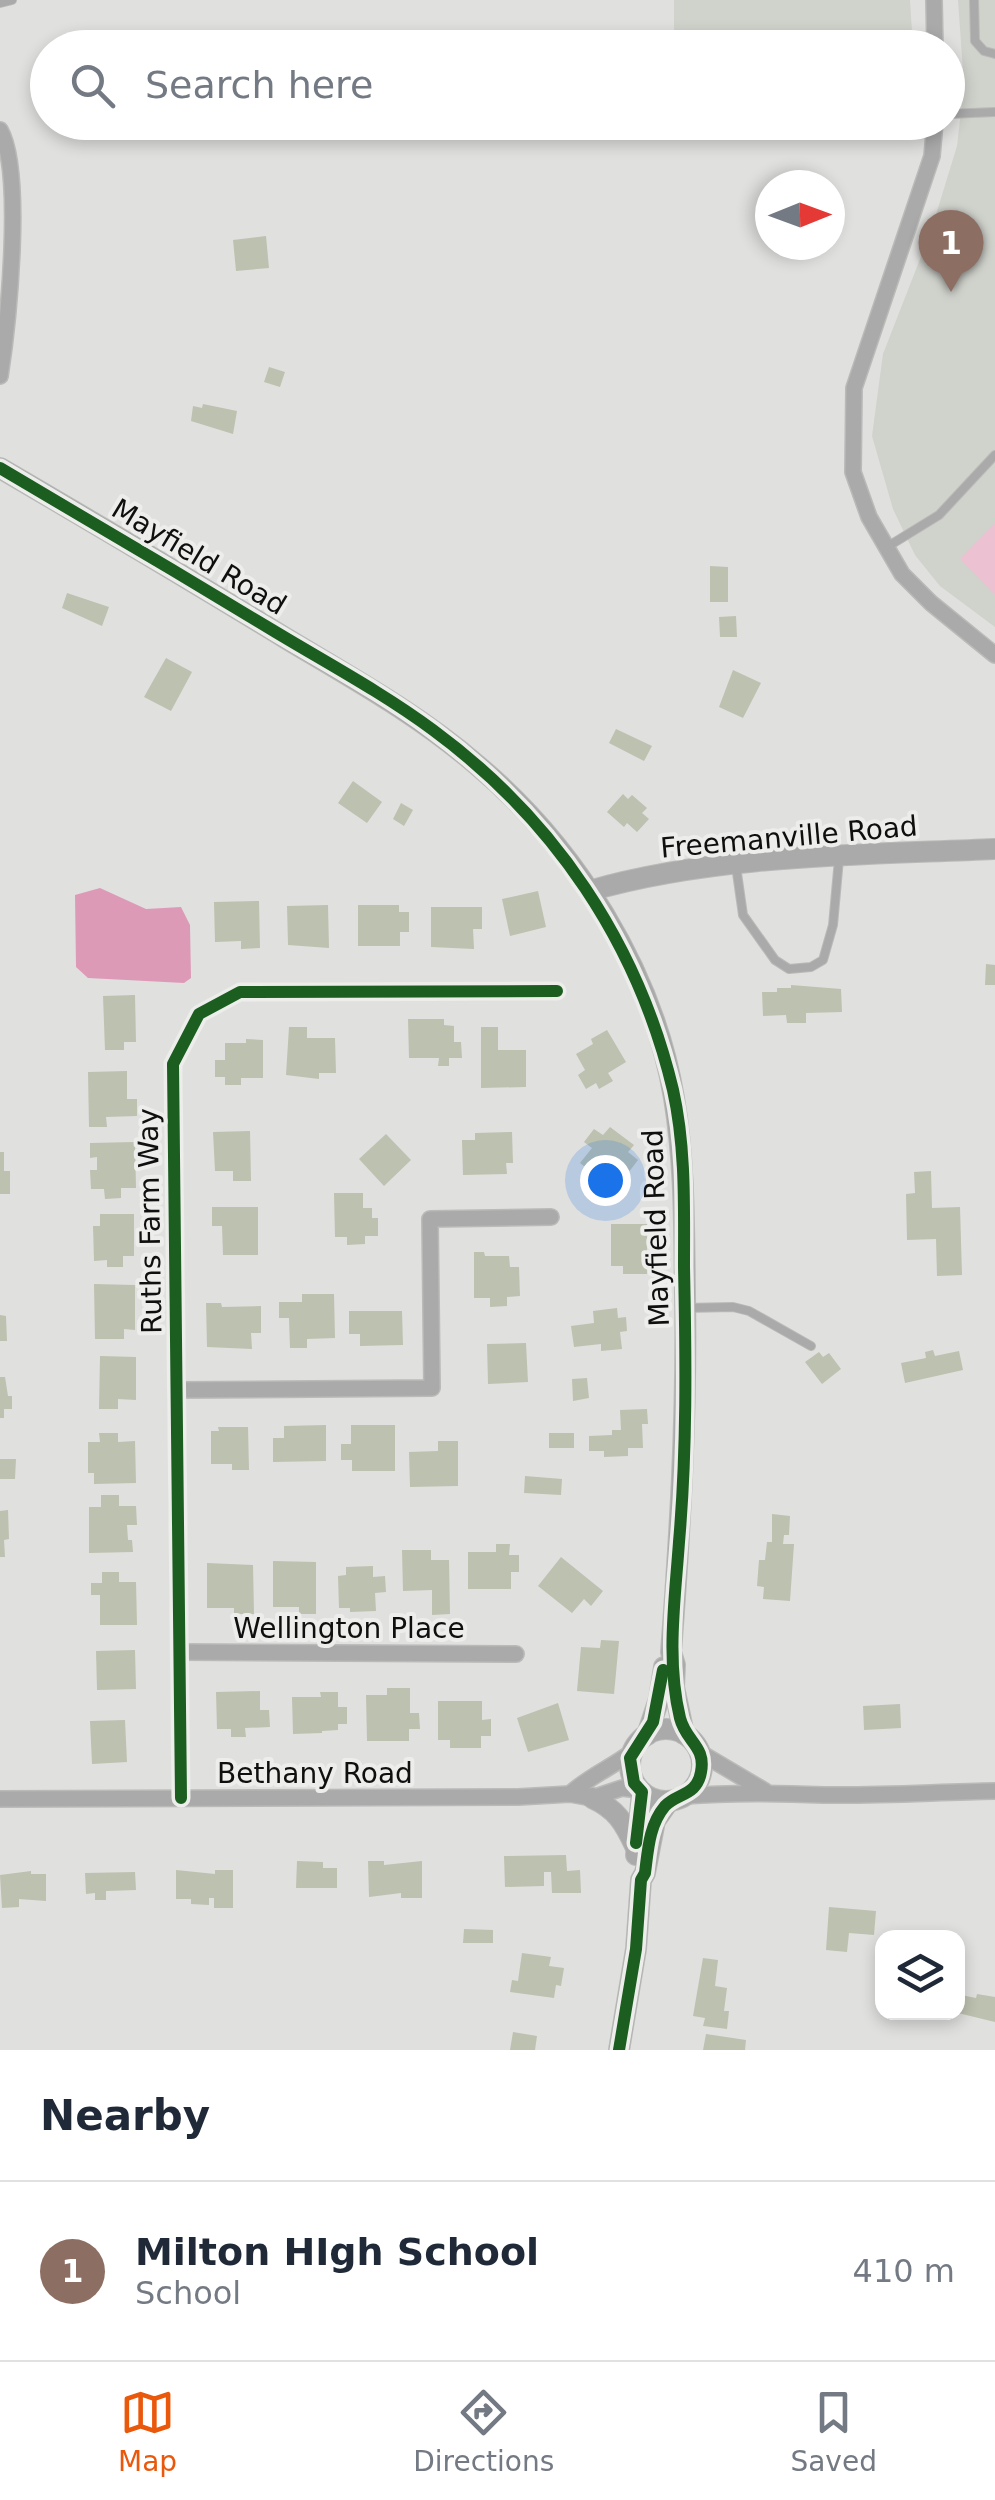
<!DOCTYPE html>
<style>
body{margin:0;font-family:"DejaVu Sans",sans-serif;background:#f6f6f7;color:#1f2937}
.controls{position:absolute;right:30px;bottom:30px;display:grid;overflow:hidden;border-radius:20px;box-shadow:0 5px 15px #0003}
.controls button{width:90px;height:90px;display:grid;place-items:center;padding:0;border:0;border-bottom:2px solid #e0e1e3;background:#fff;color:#1f2937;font:50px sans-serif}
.compass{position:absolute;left:755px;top:170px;width:90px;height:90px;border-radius:50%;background:#fff;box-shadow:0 5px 15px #0003;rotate:89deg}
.you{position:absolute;left:605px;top:1180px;width:35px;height:35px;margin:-25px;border:8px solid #fff;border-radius:50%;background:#1a73e8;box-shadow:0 0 0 15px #1a73e833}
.badge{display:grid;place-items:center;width:65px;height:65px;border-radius:50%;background:#ea580c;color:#fff;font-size:32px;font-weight:700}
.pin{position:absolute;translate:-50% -82px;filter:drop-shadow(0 2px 5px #0008)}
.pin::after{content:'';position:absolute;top:52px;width:35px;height:30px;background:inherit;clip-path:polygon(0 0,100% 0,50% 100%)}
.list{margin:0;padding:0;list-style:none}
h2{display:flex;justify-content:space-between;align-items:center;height:130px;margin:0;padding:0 40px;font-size:42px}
h2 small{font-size:32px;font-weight:400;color:#747a83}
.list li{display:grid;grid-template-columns:65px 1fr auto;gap:30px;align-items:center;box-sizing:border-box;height:180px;padding:0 40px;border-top:2px solid #e0e1e3}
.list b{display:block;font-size:38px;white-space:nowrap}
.list p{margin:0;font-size:32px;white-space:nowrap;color:#747a83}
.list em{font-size:32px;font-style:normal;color:#747a83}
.icon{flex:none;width:55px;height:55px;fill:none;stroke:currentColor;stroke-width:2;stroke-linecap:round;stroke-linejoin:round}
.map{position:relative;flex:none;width:995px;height:2050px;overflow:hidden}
.search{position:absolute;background:#fff;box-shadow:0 5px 15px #0003;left:30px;right:30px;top:30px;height:110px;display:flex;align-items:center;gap:25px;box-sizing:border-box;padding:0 35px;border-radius:55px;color:#747a83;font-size:38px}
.sheet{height:310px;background:#fff}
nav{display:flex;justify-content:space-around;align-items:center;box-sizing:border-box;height:140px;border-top:2px solid #e0e1e3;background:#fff;font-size:28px;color:#747a83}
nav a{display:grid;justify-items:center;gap:5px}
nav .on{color:#ea580c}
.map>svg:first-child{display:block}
.built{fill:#d0d2cc}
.green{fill:#ecc2d3}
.water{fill:#dd9ab7}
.building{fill:#bdc1af}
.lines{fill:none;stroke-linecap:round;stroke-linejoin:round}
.service-casing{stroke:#babab9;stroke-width:10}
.minor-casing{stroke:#babab9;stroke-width:18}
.tertiary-casing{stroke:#babab9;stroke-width:22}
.service{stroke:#aaa;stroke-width:8}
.minor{stroke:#aaa;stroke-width:15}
.tertiary{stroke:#aaa;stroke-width:20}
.cycleway-casing{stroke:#edeeeb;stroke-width:19}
.cycleway{stroke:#1b5e20;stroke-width:12}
.labels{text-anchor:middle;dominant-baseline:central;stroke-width:8;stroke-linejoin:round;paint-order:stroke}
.street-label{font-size:28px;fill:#0e0f0e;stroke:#edeeeb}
</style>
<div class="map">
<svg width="995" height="2050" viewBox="0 0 995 2050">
<rect width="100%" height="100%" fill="#e0e0df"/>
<g class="built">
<polygon points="674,0 910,0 913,47 674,47"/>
<polygon points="958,0 995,0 995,627 940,586 915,555 893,509 872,436 883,354 931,231 957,146 964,85"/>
</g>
<polygon class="green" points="995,523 995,595 960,559"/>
<polygon class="water" points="100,888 146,909 181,907 190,925 191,978 184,983 88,978 76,967 75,895"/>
<g class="building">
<polygon points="266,236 269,268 236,271 233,240"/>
<polygon points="269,367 285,372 280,387 264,382"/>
<polygon points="203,404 237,411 233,434 191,421 193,406 202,408"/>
<polygon points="710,566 728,567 728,602 710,602"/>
<polygon points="67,593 109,607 102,626 62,608"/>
<polygon points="736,616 737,637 720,637 719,617"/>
<polygon points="166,658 192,672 171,711 144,697"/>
<polygon points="733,670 761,683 743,718 719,707"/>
<polygon points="616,729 652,746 644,761 609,743"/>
<polygon points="353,781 382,802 367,823 338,803"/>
<polygon points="623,794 628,799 632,795 647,808 642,813 649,819 637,832 627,823 624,827 607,812"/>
<polygon points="401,803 413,810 404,826 393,819"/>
<polygon points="538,891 546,927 510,936 502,899"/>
<polygon points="259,901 260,948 241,949 241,941 215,942 214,902"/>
<polygon points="328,905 329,948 288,945 287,906"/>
<polygon points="358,905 399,905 399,912 409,912 409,932 400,932 400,946 358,946"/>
<polygon points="431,907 482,907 482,929 473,929 474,949 431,947"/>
<polygon points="986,964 995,965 995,985 985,985"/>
<polygon points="791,985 841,989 842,1012 806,1013 806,1023 787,1023 786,1015 763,1016 762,992 777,992 777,988 791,988"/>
<polygon points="135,995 136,1042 124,1042 124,1050 105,1050 103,996"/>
<polygon points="408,1019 444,1019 444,1025 454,1026 454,1042 461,1042 462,1058 449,1058 449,1066 438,1066 439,1058 409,1058"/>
<polygon points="289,1027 307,1027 307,1038 335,1038 336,1073 319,1073 319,1079 286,1075"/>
<polygon points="481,1027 498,1027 498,1050 526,1050 526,1087 481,1088"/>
<polygon points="607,1030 626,1062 608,1073 613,1081 599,1089 596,1083 586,1089 578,1075 585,1070 576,1054 593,1044 591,1039"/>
<polygon points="246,1039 263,1040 263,1078 241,1078 241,1085 225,1085 225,1077 215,1077 215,1060 225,1060 225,1043 246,1043"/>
<polygon points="127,1071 127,1099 137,1099 137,1116 106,1117 107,1127 89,1127 88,1072"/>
<polygon points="610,1127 634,1145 628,1152 638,1160 615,1190 580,1163 592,1148 584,1142 594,1129 603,1135"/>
<polygon points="250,1131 251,1181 233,1181 233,1171 215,1171 213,1132"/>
<polygon points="512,1132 513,1163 506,1163 507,1174 463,1175 462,1140 475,1140 475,1133"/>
<polygon points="386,1134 411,1160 384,1186 359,1159"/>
<polygon points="135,1142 136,1188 121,1188 121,1198 105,1199 104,1189 91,1189 90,1170 97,1170 97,1157 90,1158 90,1143"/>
<polygon points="0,1152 4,1152 4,1171 10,1171 10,1194 0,1194"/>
<polygon points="931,1171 932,1208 960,1207 962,1275 937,1276 936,1239 907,1240 906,1194 915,1193 914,1172"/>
<polygon points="334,1193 363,1193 363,1208 372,1208 372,1218 378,1218 378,1236 365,1236 365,1244 347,1245 347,1237 335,1237"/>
<polygon points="212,1207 258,1207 258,1255 223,1255 222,1226 212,1226"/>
<polygon points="100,1214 134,1214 134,1256 123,1256 123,1267 107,1267 107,1260 94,1261 93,1226 100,1226"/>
<polygon points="611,1224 647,1224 647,1274 623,1274 623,1266 611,1266"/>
<polygon points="474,1252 484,1252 485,1256 509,1256 510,1267 519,1267 520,1296 507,1297 507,1306 490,1307 490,1298 474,1298"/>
<polygon points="94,1284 135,1285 135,1330 124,1329 124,1339 95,1339"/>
<polygon points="302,1294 334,1294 335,1338 307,1339 307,1348 290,1348 289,1318 279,1318 279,1302 302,1302"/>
<polygon points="206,1303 221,1303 222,1307 261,1306 261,1333 251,1333 252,1349 207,1347"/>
<polygon points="617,1308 618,1318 626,1317 627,1331 620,1332 622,1349 601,1351 601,1344 574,1347 571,1326 594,1323 593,1311"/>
<polygon points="349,1311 402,1311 403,1345 360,1346 360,1334 349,1334"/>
<polygon points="0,1315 6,1316 7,1341 0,1341"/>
<polygon points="526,1343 528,1382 488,1384 487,1344"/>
<polygon points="933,1350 935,1356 959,1351 963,1370 905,1383 901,1363 926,1358 925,1352"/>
<polygon points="819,1352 823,1357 829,1353 841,1369 822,1384 805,1362"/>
<polygon points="100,1356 136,1357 136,1400 118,1399 118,1409 99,1409"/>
<polygon points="0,1377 5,1377 8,1396 12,1396 12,1409 4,1409 4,1418 0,1418"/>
<polygon points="587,1378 589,1398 573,1401 572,1379"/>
<polygon points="647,1409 648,1424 642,1424 643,1448 628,1448 628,1456 604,1457 604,1451 589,1451 589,1436 612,1435 612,1430 621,1430 620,1410"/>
<polygon points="326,1425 326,1461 273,1462 273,1438 284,1438 284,1426"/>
<polygon points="351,1425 395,1425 395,1471 352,1471 352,1460 341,1460 341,1444 351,1444"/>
<polygon points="218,1427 248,1427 249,1470 232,1470 232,1464 211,1464 211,1431 219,1431"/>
<polygon points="99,1433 118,1433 118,1442 135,1441 136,1483 94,1484 94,1473 88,1473 88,1442 100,1442"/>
<rect x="549" y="1433" width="25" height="15"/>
<polygon points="438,1441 458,1441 458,1486 410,1487 409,1452 438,1451"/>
<polygon points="0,1459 16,1459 15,1479 0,1479"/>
<polygon points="525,1476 562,1479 561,1495 524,1493"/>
<polygon points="101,1495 119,1495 119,1506 136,1506 137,1525 127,1525 128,1540 132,1540 133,1552 89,1553 89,1507 101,1507"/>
<polygon points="8,1510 9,1539 4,1540 5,1557 0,1557 0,1511"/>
<polygon points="772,1514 790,1516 789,1535 784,1535 783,1544 794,1544 790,1601 763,1599 764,1587 757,1586 759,1560 765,1560 767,1542 772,1542"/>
<polygon points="496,1544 510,1544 509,1555 519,1555 519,1572 511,1572 511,1589 468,1589 468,1552 496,1552"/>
<polygon points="402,1550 431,1550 431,1560 449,1560 450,1614 432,1615 432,1590 403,1591"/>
<polygon points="561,1557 603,1591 591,1606 584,1599 572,1613 538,1586"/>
<polygon points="273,1561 316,1562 316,1614 299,1614 299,1607 273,1607"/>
<polygon points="207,1563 253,1565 254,1614 234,1614 234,1608 207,1608"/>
<polygon points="373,1566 373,1577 385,1576 386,1592 375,1593 376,1611 350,1612 350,1608 339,1608 338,1576 346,1575 346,1567"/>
<polygon points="102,1572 119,1572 119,1582 136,1582 137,1625 100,1625 100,1595 91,1595 91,1583 102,1583"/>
<polygon points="601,1640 619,1641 614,1694 577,1691 581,1647 600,1648"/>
<polygon points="135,1650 136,1689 97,1690 96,1651"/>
<polygon points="387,1688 410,1688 410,1713 419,1713 420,1729 409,1729 409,1741 367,1741 366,1695 387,1695"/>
<polygon points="260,1691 260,1710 269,1710 270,1727 245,1728 246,1737 231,1737 231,1729 217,1729 216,1692"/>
<polygon points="320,1692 338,1692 338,1707 347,1707 347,1724 338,1724 338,1730 322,1731 322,1733 293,1734 292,1697 321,1697"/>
<polygon points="438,1701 482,1701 482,1720 491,1719 491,1736 481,1736 481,1748 450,1748 450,1740 438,1740"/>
<polygon points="558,1703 569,1740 528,1752 517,1718"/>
<polygon points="900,1704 901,1728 864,1730 863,1706"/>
<polygon points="125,1720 127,1762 92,1764 90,1721"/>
<polygon points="566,1855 567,1871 580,1870 581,1893 552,1893 551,1872 544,1872 544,1886 505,1887 504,1856"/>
<polygon points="297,1861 323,1862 323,1868 337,1868 337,1888 296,1888"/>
<polygon points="368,1861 384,1861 384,1865 422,1861 422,1898 401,1898 401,1893 369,1897"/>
<polygon points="176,1870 215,1874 215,1870 233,1870 233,1908 214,1908 214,1898 209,1898 209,1905 191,1904 191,1899 176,1899"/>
<polygon points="31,1871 31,1874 46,1874 46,1901 19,1899 19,1907 2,1908 0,1875"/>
<polygon points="135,1872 136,1890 106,1891 106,1900 95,1900 95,1893 86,1894 85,1873"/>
<polygon points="829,1907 876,1911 874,1935 849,1933 847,1952 826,1950"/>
<polygon points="464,1929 493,1930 493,1943 463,1943"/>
<polygon points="522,1953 551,1957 549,1966 564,1968 561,1986 556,1985 554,1998 510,1992 512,1980 518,1981"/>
<polygon points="703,1958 718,1960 715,1986 727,1988 724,2011 729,2011 727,2029 703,2026 705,2018 693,2016"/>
<polygon points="977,1994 995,1997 995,2022 958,2013 961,1995 976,1998"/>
<polygon points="513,2032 537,2036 535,2050 510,2050"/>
<polygon points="706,2034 746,2040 745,2050 703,2050"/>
</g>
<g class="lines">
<g class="service-casing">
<g id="service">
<polyline points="974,0 975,41 984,51 995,54"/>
<polyline points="0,3 12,0"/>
<polyline points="948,114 995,112"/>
<polyline points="887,547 939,515 995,455"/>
<polyline points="736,866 743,915 775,960 789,969 811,967 823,960 833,925 839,859"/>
<polyline points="685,1308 733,1307 749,1311 811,1346"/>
</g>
</g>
<g class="minor-casing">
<g id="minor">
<polyline points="934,0 935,48"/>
<polyline points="935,122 932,156 854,388 853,472 869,517 902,574 931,603 995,655"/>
<path d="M0 130C24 172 8 325 0 376"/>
<polyline points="177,1390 432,1388 430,1219 551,1217"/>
<polyline points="181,1652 516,1654"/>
<polyline points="699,1752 765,1791"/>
<path d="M570 1794C589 1776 613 1767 633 1751"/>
<path d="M685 1796C732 1792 777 1793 824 1795 881 1796 938 1792 995 1791"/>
<polyline points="181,1798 173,1064 199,1014 240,992 557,991"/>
<polyline points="0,1799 518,1797 570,1794 592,1798 622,1788 639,1790"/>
</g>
</g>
<g class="tertiary-casing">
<g id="tertiary">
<path d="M0 468C96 524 192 581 287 639 352 678 419 715 477 765 575 847 653 971 674 1098 685 1164 684 1229 685 1295 687 1415 680 1533 671 1652L675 1665 674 1687 684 1734"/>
<path d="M589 891C716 854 863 855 995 849"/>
<circle cx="666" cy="1765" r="36"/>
<polyline points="647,1735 659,1699 664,1667"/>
<path d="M592 1798C616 1809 624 1822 635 1846"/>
<polyline points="636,1855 642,1792"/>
<polyline points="619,2050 636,1949 641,1880 645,1873 655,1821 669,1801"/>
</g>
</g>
<use href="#service" class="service"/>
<use href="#minor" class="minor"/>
<use href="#tertiary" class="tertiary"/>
<g class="cycleway-casing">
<g id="cycleway">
<path d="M0 468C92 522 183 576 274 631 327 663 383 693 433 730 554 819 638 943 673 1090 686 1148 684 1208 684 1267 686 1359 687 1450 679 1542 675 1600 666 1660 680 1718 686 1742 706 1746 701 1772 697 1796 677 1793 665 1806 649 1825 648 1850 645 1873L641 1880 636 1949 619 2050"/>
<polyline points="181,1798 173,1064 199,1014 240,992 557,991"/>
<polyline points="636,1843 642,1792 634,1783 630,1758 653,1722 663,1670"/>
</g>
</g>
<use href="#cycleway" class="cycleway"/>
</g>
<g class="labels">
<g class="street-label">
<text transform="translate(199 557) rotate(31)">Mayfield Road</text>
<text transform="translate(789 837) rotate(-5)">Freemanville Road</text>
<text transform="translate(150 1221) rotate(-91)">Ruths Farm Way</text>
<text transform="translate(656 1228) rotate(-92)">Mayfield Road</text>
<text x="349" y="1628">Wellington Place</text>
<text x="315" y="1773">Bethany Road</text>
</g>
</g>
</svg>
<div class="controls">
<button><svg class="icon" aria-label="layers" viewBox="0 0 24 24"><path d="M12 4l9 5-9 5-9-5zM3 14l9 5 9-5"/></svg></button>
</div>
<svg class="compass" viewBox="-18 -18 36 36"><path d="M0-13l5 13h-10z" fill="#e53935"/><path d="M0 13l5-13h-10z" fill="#747a83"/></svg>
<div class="you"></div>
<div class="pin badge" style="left:951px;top:292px;background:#8d6e63">1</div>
<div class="search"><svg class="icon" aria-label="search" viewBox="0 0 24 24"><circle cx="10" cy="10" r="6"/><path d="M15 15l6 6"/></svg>Search here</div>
</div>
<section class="sheet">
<h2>Nearby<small></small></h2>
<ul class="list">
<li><span class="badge" style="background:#8d6e63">1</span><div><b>Milton HIgh School</b><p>School</p></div><em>410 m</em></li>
</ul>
</section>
<nav>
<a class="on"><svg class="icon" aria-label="map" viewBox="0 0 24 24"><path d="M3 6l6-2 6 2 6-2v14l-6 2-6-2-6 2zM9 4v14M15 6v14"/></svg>Map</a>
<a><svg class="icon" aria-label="directions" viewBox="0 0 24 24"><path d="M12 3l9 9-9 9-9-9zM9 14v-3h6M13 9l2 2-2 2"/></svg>Directions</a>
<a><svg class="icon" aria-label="saved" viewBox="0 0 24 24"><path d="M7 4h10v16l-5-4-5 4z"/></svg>Saved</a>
</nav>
